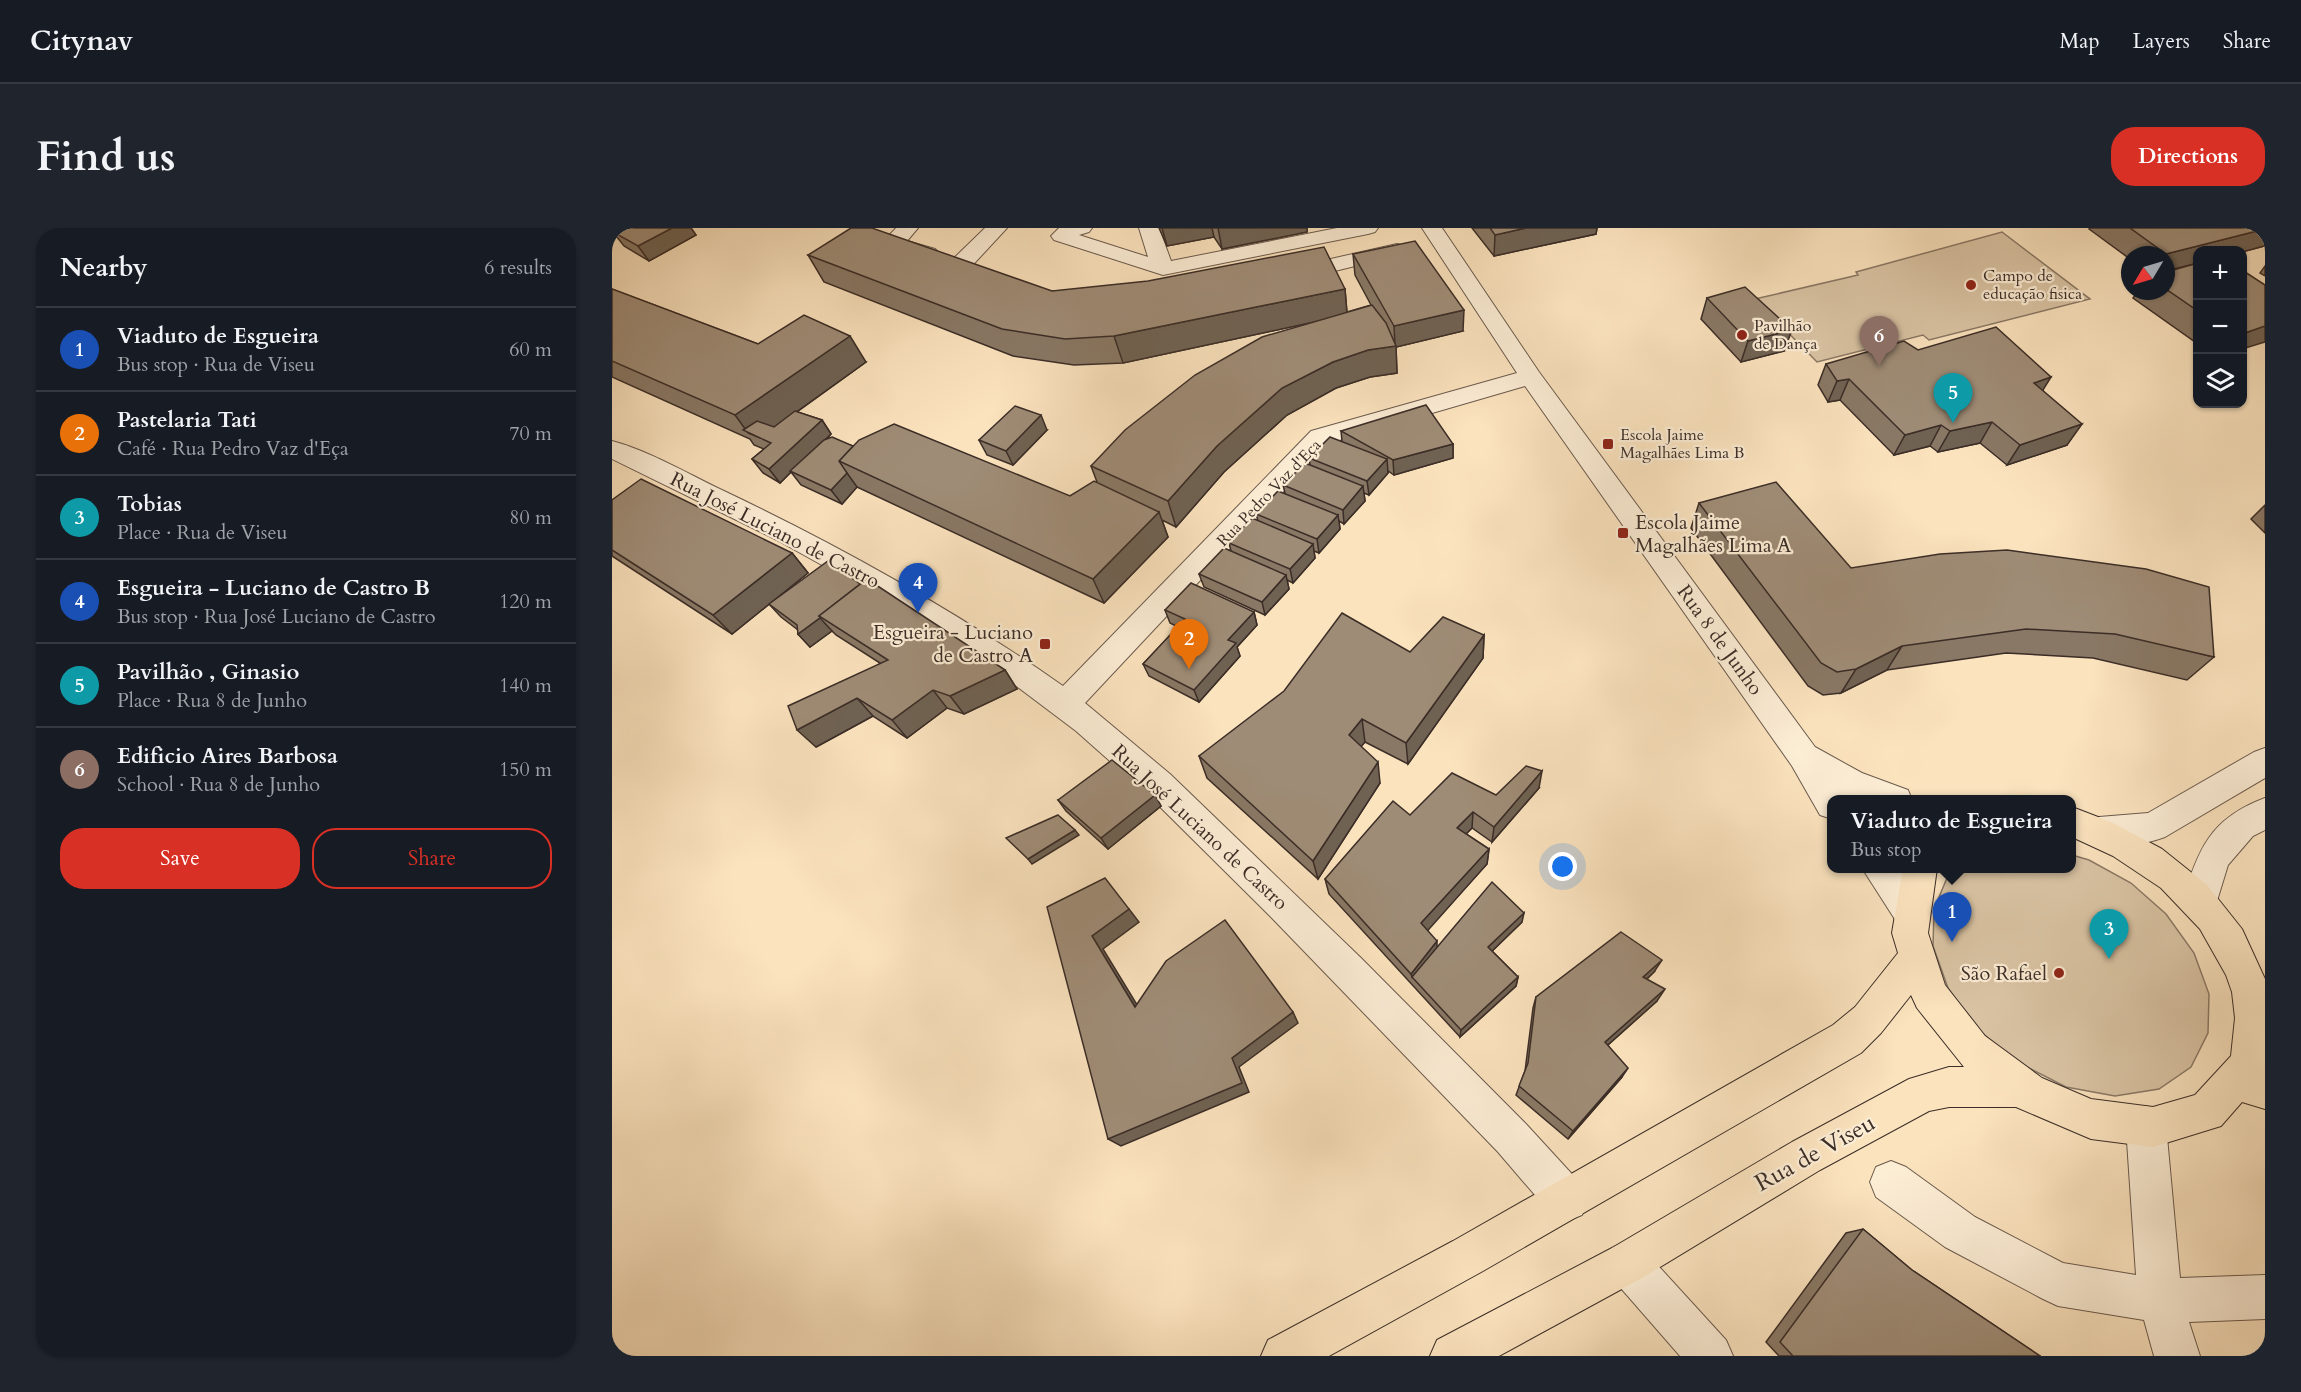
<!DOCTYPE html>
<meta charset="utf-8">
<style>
body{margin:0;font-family:Cardo,serif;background:#20242c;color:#f1f3f6}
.controls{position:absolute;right:18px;top:18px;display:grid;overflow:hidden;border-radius:12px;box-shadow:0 2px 4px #0004}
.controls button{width:54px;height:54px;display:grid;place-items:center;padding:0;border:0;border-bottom:2px solid #363941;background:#171b24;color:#f1f3f6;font:30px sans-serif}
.compass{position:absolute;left:1509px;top:18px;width:54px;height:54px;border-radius:50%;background:#171b24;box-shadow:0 2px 4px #0004;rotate:232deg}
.you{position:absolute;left:951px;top:639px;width:21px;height:21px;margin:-15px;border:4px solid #fff;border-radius:50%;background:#1a73e8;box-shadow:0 0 0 9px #1a73e833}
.badge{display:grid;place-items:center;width:39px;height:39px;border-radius:50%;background:#d93025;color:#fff;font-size:20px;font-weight:700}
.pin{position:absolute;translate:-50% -50px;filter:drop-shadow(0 2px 3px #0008)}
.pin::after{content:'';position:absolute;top:32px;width:21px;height:18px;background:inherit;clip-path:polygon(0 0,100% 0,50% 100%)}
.popup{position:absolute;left:1215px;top:567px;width:249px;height:78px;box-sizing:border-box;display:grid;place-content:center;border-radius:12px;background:#171b24;filter:drop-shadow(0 2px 4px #0005);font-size:20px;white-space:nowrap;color:#9ea1a6}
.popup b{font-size:22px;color:#f1f3f6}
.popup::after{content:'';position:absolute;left:50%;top:100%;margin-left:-12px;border:12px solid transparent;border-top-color:#171b24}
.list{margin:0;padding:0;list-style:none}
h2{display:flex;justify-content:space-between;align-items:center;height:78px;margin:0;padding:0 24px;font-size:26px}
h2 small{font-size:20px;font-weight:400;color:#9ea1a6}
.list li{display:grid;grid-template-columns:39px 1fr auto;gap:18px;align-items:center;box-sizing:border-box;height:84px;padding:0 24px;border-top:2px solid #363941}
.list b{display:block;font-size:22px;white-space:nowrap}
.list p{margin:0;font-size:20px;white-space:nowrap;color:#9ea1a6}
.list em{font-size:20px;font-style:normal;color:#9ea1a6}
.actions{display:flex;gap:12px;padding:18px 24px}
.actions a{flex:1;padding:14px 0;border:2px solid #d93025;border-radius:24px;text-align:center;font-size:21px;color:#d93025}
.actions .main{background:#d93025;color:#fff}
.icon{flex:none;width:33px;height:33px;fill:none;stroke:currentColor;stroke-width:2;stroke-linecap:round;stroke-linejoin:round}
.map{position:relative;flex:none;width:1653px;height:1128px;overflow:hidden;border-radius:24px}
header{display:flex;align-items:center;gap:36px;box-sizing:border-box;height:84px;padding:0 30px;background:#171b24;border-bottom:2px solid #363941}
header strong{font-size:28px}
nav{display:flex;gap:33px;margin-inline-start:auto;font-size:21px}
.intro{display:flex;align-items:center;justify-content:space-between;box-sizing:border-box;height:144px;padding:0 36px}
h1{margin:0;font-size:42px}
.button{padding:15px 27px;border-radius:24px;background:#d93025;color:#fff;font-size:21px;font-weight:700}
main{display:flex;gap:36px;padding:0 36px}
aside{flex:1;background:#171b24;border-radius:24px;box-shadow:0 2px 4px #0004}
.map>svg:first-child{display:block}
.green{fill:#dac4a4;stroke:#8a7866;stroke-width:1.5}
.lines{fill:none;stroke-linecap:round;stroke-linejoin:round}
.minor-casing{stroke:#6b5a4d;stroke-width:2}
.major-casing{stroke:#3b2d27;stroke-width:2}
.minor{fill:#fcedd5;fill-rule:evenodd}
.major{fill:#fbe3be;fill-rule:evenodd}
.wall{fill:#897865;stroke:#3b2d27;stroke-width:1.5}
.shaded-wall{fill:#6f6253;stroke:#3b2d27;stroke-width:1.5}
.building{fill:#9f8c76;stroke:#3b2d27;stroke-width:1.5}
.poi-dot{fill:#8f2418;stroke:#fcedd5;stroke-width:2}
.labels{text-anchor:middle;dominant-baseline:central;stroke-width:4.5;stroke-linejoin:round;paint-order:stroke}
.far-poi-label{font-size:16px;fill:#3b2d27;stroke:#fcedd5;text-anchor:start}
.far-street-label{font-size:16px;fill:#3b2d27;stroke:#fcedd5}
.poi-label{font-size:20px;fill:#3b2d27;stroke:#fcedd5;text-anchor:end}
.street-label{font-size:20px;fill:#3b2d27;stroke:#fcedd5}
.near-street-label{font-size:24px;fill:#3b2d27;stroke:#fcedd5}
</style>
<header>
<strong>Citynav</strong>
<nav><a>Map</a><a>Layers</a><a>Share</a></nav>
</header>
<div class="intro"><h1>Find us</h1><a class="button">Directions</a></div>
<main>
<aside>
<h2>Nearby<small>6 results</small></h2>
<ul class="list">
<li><span class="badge" style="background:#1a4fb4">1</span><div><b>Viaduto de Esgueira</b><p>Bus stop · Rua de Viseu</p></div><em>60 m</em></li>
<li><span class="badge" style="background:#e8710a">2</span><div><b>Pastelaria Tati</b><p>Café · Rua Pedro Vaz d'Eça</p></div><em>70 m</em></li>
<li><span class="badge" style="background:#0f9aa8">3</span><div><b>Tobias</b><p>Place · Rua de Viseu</p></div><em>80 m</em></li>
<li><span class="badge" style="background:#1a4fb4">4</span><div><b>Esgueira - Luciano de Castro B</b><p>Bus stop · Rua José Luciano de Castro</p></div><em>120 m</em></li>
<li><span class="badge" style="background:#0f9aa8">5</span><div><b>Pavilhão , Ginasio</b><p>Place · Rua 8 de Junho</p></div><em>140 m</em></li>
<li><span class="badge" style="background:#8d6e63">6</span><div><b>Edificio Aires Barbosa</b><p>School · Rua 8 de Junho</p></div><em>150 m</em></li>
</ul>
<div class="actions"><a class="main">Save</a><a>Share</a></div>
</aside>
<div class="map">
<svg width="1653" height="1128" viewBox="0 0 1653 1128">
<rect width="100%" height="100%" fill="#fbe3be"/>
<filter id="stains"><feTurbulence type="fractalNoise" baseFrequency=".00333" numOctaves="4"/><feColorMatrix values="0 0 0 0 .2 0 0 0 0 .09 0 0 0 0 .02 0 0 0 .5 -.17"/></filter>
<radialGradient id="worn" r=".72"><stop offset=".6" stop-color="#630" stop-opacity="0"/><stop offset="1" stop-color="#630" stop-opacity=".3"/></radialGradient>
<g class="green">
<polygon points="1390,4 1478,71 1317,112 1311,107 1205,134 1143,71 1246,47 1244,44"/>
<polygon points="1460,627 1477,632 1519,655 1554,686 1582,725 1597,766 1596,805 1579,839 1547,861 1503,868 1454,859 1405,834 1363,799 1336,760 1321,718 1322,681 1335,650 1347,641 1460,640"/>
</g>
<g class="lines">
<g class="minor-casing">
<g id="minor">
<polygon points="284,0 306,0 295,13 323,21 327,25 323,29 316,31 273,19 270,15"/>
<polygon points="373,0 395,0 357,41 349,42 341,41 338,36 341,31"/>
<polygon points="447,0 480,0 477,4 467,7 536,29 527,0 547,0 559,33 725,0 766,0 763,4 756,6 551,47 442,12 439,8"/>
<path d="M810 0H830L927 144 1203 519 1250 545 1296 562 1300 572H1244L1232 567 1234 572H1220V591L1208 587 1180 538 913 158 717 215 473 475 558 546 749 730 914 896 970 957 976 972 970 987 955 993 940 987 886 924 658 688 535 566 464 503 387 445 278 375 165 312 0 231V213C38 223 76 246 112 263 230 319 344 383 451 458L699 203 905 145Z"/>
<polygon points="785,16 792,18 796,22 792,26 678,54 670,52 667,47 670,42"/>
<path d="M1653 520V550L1553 609C1531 617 1497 623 1475 615L1470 604 1475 593 1487 589 1536 585 1642 524Z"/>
<path d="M1653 570V602L1641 608 1616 637 1601 686 1588 690 1575 686 1570 674C1587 621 1597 591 1653 570Z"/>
<polygon points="1250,640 1288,640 1310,669 1315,681 1310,693 1297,697 1284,693"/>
<polygon points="1534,878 1548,884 1554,898 1568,1050 1653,1047 1653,1091 1577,1094 1588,1128 1542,1128 1532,1092 1446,1078 1431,1071 1333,1019 1264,969 1258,954 1264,939 1279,933 1294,939 1363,989 1451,1035 1524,1047 1514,898 1520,884"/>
<polygon points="1015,1013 1030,1020 1114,1112 1121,1128 1068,1128 1000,1050 993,1035 1000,1020"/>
</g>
</g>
<g class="major-casing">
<polygon id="major" points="1460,579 1499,594 1550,621 1595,657 1630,701 1653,751 1653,881 1630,874 1609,898 1541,919 1479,911 1404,879 1337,879 1317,883 1208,942 1030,1050 887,1128 818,1128 825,1112 1000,1020 1180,914 1297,851 1337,839 1352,839 1305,780 1299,767 1269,805 1249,825 871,1043 717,1128 649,1128 656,1112 841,1013 1221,797 1243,779 1286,725 1280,705 1291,640 1325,640 1316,705 1333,757 1373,808 1430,850 1479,871 1541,879 1583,867 1619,828 1623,790 1620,764 1614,747 1588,701 1549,660 1501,628 1460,609"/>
</g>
<use href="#minor" class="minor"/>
<use href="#major" class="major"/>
</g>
<g class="wall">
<polygon points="9,0 79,0 84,7 37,33 12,18 1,4"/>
<polygon points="547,0 695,0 695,4 610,21 602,9 555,18"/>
<polygon points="860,0 985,0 984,6 882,28"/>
<polygon points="1478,0 1653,0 1653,17 1652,18 1630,24 1630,22 1586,22 1586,116 1521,70 1526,63 1554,63 1554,44 1585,35 1554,27 1518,27 1518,31 1477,1"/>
<polygon points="741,26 851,103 784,119 785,145 758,149 724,160 675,187 612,244 564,299 550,292 556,309 492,375 245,259 230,276 189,257 179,244 168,255 151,245 140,231 152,221 142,217 138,211 0,149 0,61 146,116 254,134 185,184 210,192 219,206 215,211 241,218 458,268 485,254 479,238 697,95 511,135 462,137 401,128 212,54 196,27 440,63 733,61 735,84 759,77 743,47"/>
<polygon points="1653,38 1653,48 1648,45"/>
<polygon points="1095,70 1172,123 1129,134 1089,91"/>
<polygon points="1306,122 1431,162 1455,217 1395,237 1368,215 1326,224 1318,218 1282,227 1228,172 1216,174 1206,157 1214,136"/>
<polygon points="435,202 401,237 375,227 367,212"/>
<polygon points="729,203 841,216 841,230 782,247 776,243 776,245 757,267 752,265 753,273 732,296 727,293 728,301 707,325 702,323 703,330 681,355 675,352 677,361 653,387 592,359 587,346 619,323 617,315 646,293 644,286 673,265 671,257 698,237 697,230 730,213"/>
<polygon points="0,272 180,325 196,345 164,371 248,356 393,442 405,461 352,486 335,480 295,510 261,488 204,519 268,435 224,407 220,403 198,419 186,406 186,402 169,389 157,376 120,406 0,328"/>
<polygon points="1087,275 1239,340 1602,429 1575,452 1481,430 1394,425 1275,442 1229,465 1211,467 1196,458 1079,300"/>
<polygon points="1653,277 1653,305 1639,291"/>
<polygon points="553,382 642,384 645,397 625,419 628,428 587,474 537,448 531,436 566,399 558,395"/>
<polygon points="872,407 871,430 796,536 753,514 749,518 768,555 706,651 595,550 587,528 798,424"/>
<polygon points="927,560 880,614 860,600 854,606 877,621 875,636 815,702 825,719 910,694 880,723 906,749 904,758 848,809 717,666 713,651 798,587 884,567"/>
<polygon points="543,567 549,578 496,621 454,583 446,572"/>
<polygon points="1042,744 1035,751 1045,773 996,817 1010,849 956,911 904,867 913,843 921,780 924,769"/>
<polygon points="1251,1001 1300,1042 1428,1128 1167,1128 1154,1114 1234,1005"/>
</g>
<g class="shaded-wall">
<polygon points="60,0 79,0 84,7 37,33 26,18"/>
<polygon points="550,0 600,0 602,9 555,18"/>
<polygon points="606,0 695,0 695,4 610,21"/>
<polygon points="914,0 985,0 984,6 882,28 883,7"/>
<polygon points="1653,1 1653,17 1652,18 1630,24 1630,22 1586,22 1586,35 1554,43 1554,27 1553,27 1554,26"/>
<polygon points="733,61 735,87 511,135 502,108"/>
<polygon points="852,82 851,103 784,119 785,145 758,149 724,160 675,187 612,244 564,299 556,273 605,218 670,160 721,134 756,122 783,118 782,98"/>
<polygon points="1653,98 1653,114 1630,121 1630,106"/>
<polygon points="1180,102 1172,123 1129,134 1136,113"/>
<polygon points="238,108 254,134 148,210 136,205 123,187"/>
<polygon points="1439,149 1426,170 1422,155"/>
<polygon points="1237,151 1228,172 1216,174 1225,153"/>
<polygon points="429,187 435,202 401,237 394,223"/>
<polygon points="210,192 219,206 180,244 178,243 179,244 168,255 157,241"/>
<polygon points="1380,194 1368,215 1326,224 1338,203"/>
<polygon points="1470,196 1455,217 1395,237 1408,217"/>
<polygon points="1329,197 1318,218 1282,227 1293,207"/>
<polygon points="841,216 841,230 782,247 781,232"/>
<polygon points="775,231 776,245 757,267 755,253"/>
<polygon points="235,245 245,259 230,276 219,262"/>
<polygon points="751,258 753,273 732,296 731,282"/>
<polygon points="547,284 556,309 492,375 481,351"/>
<polygon points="726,287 728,301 707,325 705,311"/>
<polygon points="701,316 703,330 681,355 678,341"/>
<polygon points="180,325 196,345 120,406 101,387"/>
<polygon points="674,347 677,361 653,387 650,374"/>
<polygon points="642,384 645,397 625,419 628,428 587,474 582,462 616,412"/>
<polygon points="208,390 220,403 198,419 186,406"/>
<polygon points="872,407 871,430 796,536 794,515"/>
<polygon points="1290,418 1275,442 1229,465 1244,441"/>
<polygon points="393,442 405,461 352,486 338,468"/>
<polygon points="321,462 335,480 295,510 280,492"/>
<polygon points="245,470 261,488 204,519 185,502"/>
<polygon points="750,491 753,514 740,529 737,507"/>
<polygon points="766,534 768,555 706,651 701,633"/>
<polygon points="930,543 927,560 880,614 882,599"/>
<polygon points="543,567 549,578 496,621 489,610"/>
<polygon points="861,584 860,600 844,616 845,600"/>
<polygon points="463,602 467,607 420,636 416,631"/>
<polygon points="877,621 875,636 810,709 809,695"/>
<polygon points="517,681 527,694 491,721 533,790 523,779 480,708"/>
<polygon points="912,685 910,694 875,728 876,719"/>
<polygon points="825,713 825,726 800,749 799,746"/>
<polygon points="1050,732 1042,744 1024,761 1031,749"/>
<polygon points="906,749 904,758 848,809 849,802"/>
<polygon points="1053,761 1045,773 988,824 993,814"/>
<polygon points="681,784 686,795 627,839 637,864 509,918 496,911 620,830"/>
<polygon points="1016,840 1010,849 956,911 961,903"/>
</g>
<g class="building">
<polygon points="9,0 60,0 26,18 1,4"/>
<polygon points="239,0 260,0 440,63 536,53 712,19 733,61 502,108 453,111 390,101 196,27"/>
<polygon points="878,0 914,0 883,7"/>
<polygon points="1518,0 1653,0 1653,1 1554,26"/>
<polygon points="803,13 852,82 782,98 741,26"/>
<polygon points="1586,35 1586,83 1554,61 1554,44"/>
<polygon points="1630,42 1653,57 1653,98 1630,106"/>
<polygon points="1133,59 1180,102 1136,113 1095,70"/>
<polygon points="0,61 146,116 192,87 238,108 123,187 0,133"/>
<polygon points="760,77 774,95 784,118 756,122 721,134 670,160 605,218 556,273 479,238 513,202 583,147 650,109"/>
<polygon points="1384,99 1439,149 1422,155 1470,196 1408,217 1380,194 1338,203 1329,197 1293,207 1237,151 1225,153 1214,136 1292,113 1306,122"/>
<polygon points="814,177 841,216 781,232 729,203"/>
<polygon points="403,178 429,187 394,223 367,212"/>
<polygon points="183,183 210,192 157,241 140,231 159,215 131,202 145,193 162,199"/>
<polygon points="282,196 458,268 482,253 547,284 481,351 227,233 247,212"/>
<polygon points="220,209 241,218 227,233 235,245 219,262 178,243 212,212"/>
<polygon points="718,209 775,231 755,253 697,230"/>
<polygon points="693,235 751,258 731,282 671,257"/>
<polygon points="29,251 180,325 101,387 0,322 0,272"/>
<polygon points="1164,254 1239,340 1328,326 1395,322 1534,341 1597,359 1602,429 1503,406 1414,401 1290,418 1244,441 1225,444 1209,435 1087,275"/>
<polygon points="666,263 726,287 705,311 644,286"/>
<polygon points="640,290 701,316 678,341 617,315"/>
<polygon points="612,320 674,347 650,374 587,346"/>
<polygon points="216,333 248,356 207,388 209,389 186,406 185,397 157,376"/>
<polygon points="255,351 393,442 338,468 321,462 280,492 245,470 185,502 176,478 276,432 207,388"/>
<polygon points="579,355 642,384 616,412 624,415 582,462 531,436 573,391 553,382"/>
<polygon points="730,385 798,424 831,389 872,407 794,515 750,491 737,507 766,534 701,633 587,528 672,463"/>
<polygon points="500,532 543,567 489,610 446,572"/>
<polygon points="914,538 930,543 882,599 861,584 845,600 877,621 809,695 825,713 799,746 713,651 781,573 798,587 840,545 884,567"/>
<polygon points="446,587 463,602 416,631 394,610"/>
<polygon points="493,650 517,681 480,708 523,779 554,733 613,692 681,784 620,830 630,855 496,911 435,679"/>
<polygon points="880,654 912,685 876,719 906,749 849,802 800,749"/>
<polygon points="1009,704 1050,732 1031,749 1053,761 993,814 1016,840 961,903 907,858 916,835 924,769"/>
<polygon points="1251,1001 1300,1042 1428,1128 1181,1128 1168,1114"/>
</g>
<g class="poi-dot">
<circle cx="1359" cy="57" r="6"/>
<circle cx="1130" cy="107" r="6"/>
<rect x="990" y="210" width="12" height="12" rx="3"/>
<rect x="1005" y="299" width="12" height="12" rx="3"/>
<rect x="427" y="410" width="12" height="12" rx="3"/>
<circle cx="1447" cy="745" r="6"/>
</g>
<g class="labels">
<g class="far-poi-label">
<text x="1371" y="48">Campo de<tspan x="1371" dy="18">educação fisica</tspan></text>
<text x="1142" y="98">Pavilhão<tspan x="1142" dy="18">de Dança</tspan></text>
<text x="1008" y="207">Escola Jaime<tspan x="1008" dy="18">Magalhães Lima B</tspan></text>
</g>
<g class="far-street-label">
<text transform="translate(657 265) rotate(-46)">Rua Pedro Vaz d'Eça</text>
</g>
<g class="poi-label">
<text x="1023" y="294" text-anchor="start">Escola Jaime<tspan x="1023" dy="23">Magalhães Lima A</tspan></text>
<text x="421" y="404">Esgueira - Luciano<tspan x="421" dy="23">de Castro A</tspan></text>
<text x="1435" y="745">São Rafael</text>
</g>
<g class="street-label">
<text transform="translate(163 302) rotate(27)">Rua José Luciano de Castro</text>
<text transform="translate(1108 412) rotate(54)">Rua 8 de Junho</text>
<text transform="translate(588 599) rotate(43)">Rua José Luciano de Castro</text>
</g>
<g class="near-street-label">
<text transform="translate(1203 925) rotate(-29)">Rua de Viseu</text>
</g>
</g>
<rect width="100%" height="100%" filter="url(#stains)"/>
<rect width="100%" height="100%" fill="url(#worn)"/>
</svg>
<div class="controls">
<button>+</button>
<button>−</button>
<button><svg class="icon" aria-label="layers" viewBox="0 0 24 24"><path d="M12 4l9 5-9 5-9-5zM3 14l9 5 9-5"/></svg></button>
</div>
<svg class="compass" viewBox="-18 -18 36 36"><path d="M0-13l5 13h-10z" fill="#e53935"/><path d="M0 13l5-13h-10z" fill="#9ea1a6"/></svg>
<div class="you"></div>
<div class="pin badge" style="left:1340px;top:714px;background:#1a4fb4">1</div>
<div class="popup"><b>Viaduto de Esgueira</b>Bus stop</div>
<div class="pin badge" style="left:577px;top:441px;background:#e8710a">2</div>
<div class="pin badge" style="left:1497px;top:731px;background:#0f9aa8">3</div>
<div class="pin badge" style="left:306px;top:385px;background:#1a4fb4">4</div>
<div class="pin badge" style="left:1341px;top:195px;background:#0f9aa8">5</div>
<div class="pin badge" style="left:1267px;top:138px;background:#8d6e63">6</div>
</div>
</main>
